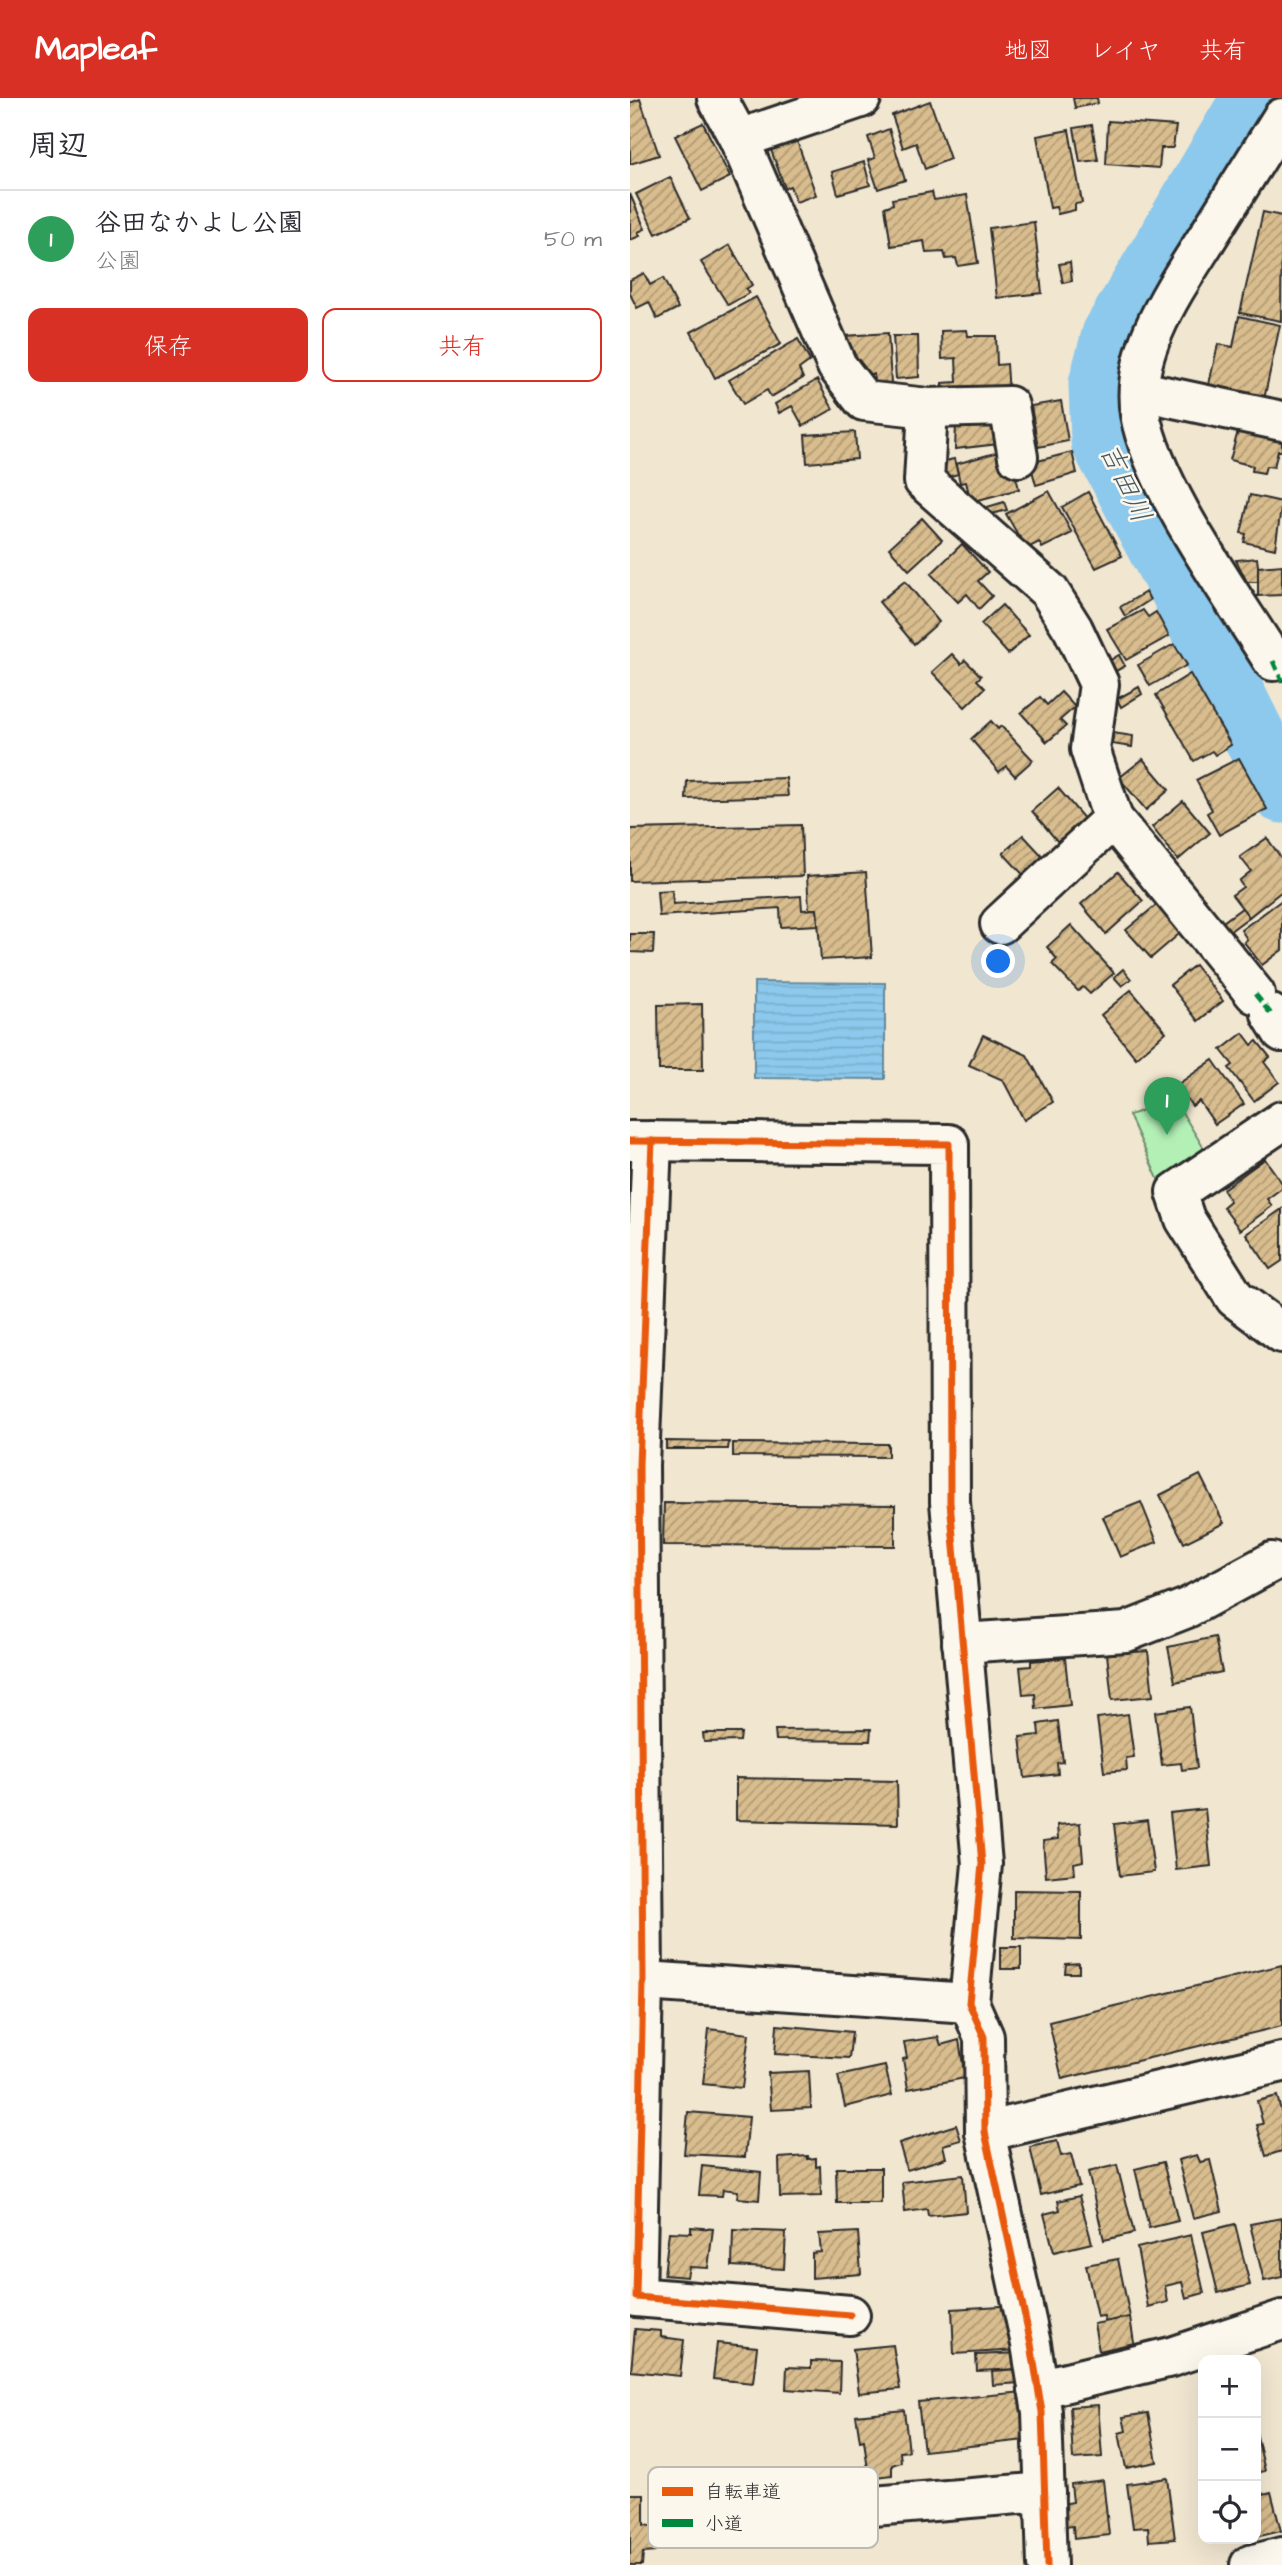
<!DOCTYPE html>
<html lang="ja">
<meta charset="utf-8">
<style>
body{margin:0;font-family:"Architects Daughter","Klee One",sans-serif;background:#f2f2f3;color:#2b2b33}
.controls{position:absolute;right:21px;bottom:21px;display:grid;overflow:hidden;border-radius:14px;box-shadow:0 7px 28px #0002}
.controls button{width:63px;height:63px;display:grid;place-items:center;padding:0;border:0;border-bottom:2px solid #e1e1e2;background:#fff;color:#2b2b33;font:35px sans-serif}
.you{position:absolute;left:369px;top:864px;width:24px;height:24px;margin:-18px;border:5px solid #fff;border-radius:50%;background:#1a73e8;box-shadow:0 0 0 10px #1a73e833}
.badge{display:grid;place-items:center;width:46px;height:46px;border-radius:50%;background:#d93025;color:#fff;font-size:23px;font-weight:700}
.pin{position:absolute;translate:-50% -58px;filter:drop-shadow(0 2px 4px #0008)}
.pin::after{content:'';position:absolute;top:37px;width:24px;height:21px;background:inherit;clip-path:polygon(0 0,100% 0,50% 100%)}
.list{margin:0;padding:0;list-style:none}
h2{display:flex;justify-content:space-between;align-items:center;height:91px;margin:0;padding:0 28px;font-size:30px}
h2 small{font-size:23px;font-weight:400;color:#7c7c81}
.list li{display:grid;grid-template-columns:46px 1fr auto;gap:21px;align-items:center;box-sizing:border-box;height:98px;padding:0 28px;border-top:2px solid #e1e1e2}
.list b{display:block;font-size:26px;white-space:nowrap}
.list p{margin:0;font-size:23px;white-space:nowrap;color:#7c7c81}
.list em{font-size:23px;font-style:normal;color:#7c7c81}
.actions{display:flex;gap:14px;padding:21px 28px}
.actions a{flex:1;padding:16px 0;border:2px solid #d93025;border-radius:14px;text-align:center;font-size:24px;color:#d93025}
.actions .main{background:#d93025;color:#fff}
.icon{flex:none;width:38px;height:38px;fill:none;stroke:currentColor;stroke-width:2;stroke-linecap:round;stroke-linejoin:round}
.map{position:relative;flex:none;width:652px;height:2467px;overflow:hidden}
header{display:flex;align-items:center;gap:42px;box-sizing:border-box;height:98px;padding:0 35px;background:#d93025;color:#fff}
header strong{font-size:33px}
nav{display:flex;gap:38px;margin-inline-start:auto;font-size:24px}
main{display:flex}
aside{flex:1;background:#fff}
.map>svg:first-child{display:block}
.park{fill:#b3f0b6;stroke:#6f8e70;stroke-width:2}
.water{fill:url(#water-rules);stroke:#658a9f;stroke-width:2}
.lines{fill:none;stroke-linecap:round;stroke-linejoin:round}
.river{stroke:#8cc9ed;stroke-width:63}
.building{fill:url(#building-hatch);stroke:#2b2b2b;stroke-width:2}
.minor-casing{stroke:#2b2b2b;stroke-width:44}
.minor{stroke:#fbf7ec;stroke-width:38}
.quiet{stroke:#00873e;stroke-width:5;stroke-dasharray:10 5;stroke-linecap:butt}
.cycleway-casing{stroke:#fbf7ec;stroke-width:11}
.cycleway{stroke:#e8590c;stroke-width:7}
.labels{text-anchor:middle;dominant-baseline:central;stroke-width:5;stroke-linejoin:round;paint-order:stroke}
.water-label{font-size:28px;font-style:italic;fill:#485a65;stroke:#fbf7ec}
.key{fill:#fbf7ec;stroke:#bdbab2;stroke-width:2}
.key-label{font-size:19px;fill:#2b2b2b}
</style>
<header>
<strong>Mapleaf</strong>
<nav><a>地図</a><a>レイヤ</a><a>共有</a></nav>
</header>
<main>
<aside>
<h2>周辺<small></small></h2>
<ul class="list">
<li><span class="badge" style="background:#2e9e5b">1</span><div><b>谷田なかよし公園</b><p>公園</p></div><em>50 m</em></li>
</ul>
<div class="actions"><a class="main">保存</a><a>共有</a></div>
</aside>
<div class="map">
<svg width="652" height="2467" viewBox="0 0 652 2467">
<defs>
<pattern id="water-rules" width="6" height="5" patternUnits="userSpaceOnUse" patternTransform="scale(1.75)"><rect width="6" height="5" fill="#8cc9ed"/><path d="M0 2.5h6" fill="none" stroke="#79adcb"/></pattern>
<pattern id="building-hatch" width="6" height="6" patternUnits="userSpaceOnUse" patternTransform="scale(1.75)"><rect width="6" height="6" fill="#d9bd8e"/><path d="M-1 1l2-2M0 6l6-6M5 7l2-2" fill="none" stroke="#b09a74"/></pattern>
</defs>
<rect width="100%" height="100%" fill="#f1e6d0"/>
<filter id="ink" filterUnits="userSpaceOnUse"><feTurbulence type="fractalNoise" baseFrequency=".0143" numOctaves="2"/><feDisplacementMap in="SourceGraphic" scale="14" xChannelSelector="R" yChannelSelector="G"/><feConvolveMatrix kernelMatrix="1 2 1 2 8 2 1 2 1" color-interpolation-filters="sRGB"/></filter>
<g filter="url(#ink)">
<polygon class="park" points="539,993 578,1057 528,1081 499,1017 511,1013"/>
<polygon class="water" points="124,884 255,885 255,981 124,980"/>
<g class="lines">
<polyline class="river" points="623,0 483,237 470,286 472,343 563,514 652,694"/>
</g>
<g class="building">
<polygon points="443,0 467,0 468,5 445,10"/>
<polygon points="10,1 29,57 0,66 0,5"/>
<polygon points="300,3 320,61 295,71 286,45 273,50 262,17"/>
<polygon points="478,23 546,28 543,50 531,50 529,70 476,66"/>
<polygon points="73,25 100,79 72,93 45,38"/>
<polygon points="462,27 468,62 450,64 444,30"/>
<polygon points="259,31 275,82 248,91 238,62 245,60 238,39"/>
<polygon points="439,32 452,105 445,106 445,112 428,116 426,109 420,110 407,38"/>
<polygon points="167,43 186,97 166,104 160,88 155,90 141,52"/>
<polygon points="234,64 240,87 208,96 202,74"/>
<polygon points="40,79 60,120 26,136 6,96"/>
<polygon points="302,94 304,102 337,97 348,165 328,168 326,160 316,161 314,154 296,155 294,143 261,148 255,109 263,106 262,101"/>
<polygon points="0,96 15,131 8,134 10,138 0,142"/>
<polygon points="633,114 652,118 651,223 610,215"/>
<polygon points="404,124 412,195 367,200 359,130"/>
<polygon points="100,147 122,187 116,191 119,195 98,207 71,164"/>
<polygon points="440,164 442,183 433,185 429,166"/>
<polygon points="14,175 20,187 33,180 48,210 27,221 19,204 7,210 0,196 0,182"/>
<polygon points="126,199 151,246 85,280 61,234"/>
<polygon points="609,218 650,227 633,306 577,295 588,246 603,249"/>
<polygon points="337,232 338,238 366,238 367,267 377,266 379,296 312,300 312,285 327,284 326,260 312,261 311,233"/>
<polygon points="258,235 261,285 245,286 244,276 230,276 215,238"/>
<polygon points="263,238 288,238 289,279 266,281"/>
<polygon points="168,241 180,263 169,271 173,280 141,299 137,292 113,306 99,282"/>
<polygon points="187,282 203,311 173,328 162,308 149,315 145,306"/>
<polygon points="431,303 438,343 408,349 401,308"/>
<polygon points="365,321 368,346 325,351 326,326"/>
<polygon points="608,333 652,343 652,353 648,353 644,369 636,368 634,375 622,373 623,368 600,362"/>
<polygon points="225,334 227,361 177,365 175,337"/>
<polygon points="379,351 389,391 341,404 336,384 330,385 326,366"/>
<polygon points="442,354 447,375 406,387 400,365"/>
<polygon points="324,361 328,376 310,381 306,365"/>
<polygon points="419,393 442,435 412,450 409,444 396,451 376,416"/>
<polygon points="458,394 492,458 466,470 432,409"/>
<polygon points="620,397 652,404 645,451 614,444 616,436 611,435"/>
<polygon points="374,404 377,412 354,418 351,411"/>
<polygon points="292,420 312,442 279,472 259,450"/>
<polygon points="332,446 358,474 348,483 362,498 349,511 337,496 328,504 301,476"/>
<polygon points="627,460 630,484 617,484 606,462"/>
<polygon points="652,467 652,497 628,498 628,469"/>
<polygon points="275,483 309,524 284,546 249,504"/>
<polygon points="516,494 520,502 495,518 490,509"/>
<polygon points="372,507 399,537 378,556 351,526"/>
<polygon points="513,512 518,519 526,514 539,538 496,562 477,531"/>
<polygon points="544,546 557,567 520,588 508,567"/>
<polygon points="322,556 331,566 335,562 351,578 347,582 355,590 335,609 302,574"/>
<polygon points="489,557 495,568 475,579 469,569"/>
<polygon points="560,576 601,647 585,657 582,653 564,663 526,597"/>
<polygon points="509,589 512,596 491,609 487,601"/>
<polygon points="431,594 445,609 430,622 436,628 417,644 391,615 410,599 417,607"/>
<polygon points="361,623 368,631 371,628 403,662 385,678 376,668 369,674 341,641"/>
<polygon points="483,635 503,638 502,649 482,646"/>
<polygon points="609,660 637,711 589,737 577,715 582,712 566,682"/>
<polygon points="513,661 539,692 516,712 489,680"/>
<polygon points="156,680 158,698 56,701 57,683"/>
<polygon points="428,690 456,723 427,743 402,713"/>
<polygon points="553,703 580,735 548,762 522,729"/>
<polygon points="171,727 173,778 0,783 0,731"/>
<polygon points="393,737 418,764 398,782 373,755"/>
<polygon points="637,740 652,761 652,793 619,819 602,797 613,789 609,783 621,773 610,759"/>
<polygon points="236,774 242,859 191,862 187,811 179,811 177,778"/>
<polygon points="488,774 513,803 476,836 451,806"/>
<polygon points="42,792 43,806 171,798 172,812 187,811 188,827 151,829 150,810 29,818 27,793"/>
<polygon points="652,802 652,852 632,867 614,844 617,841 611,832"/>
<polygon points="531,803 555,831 521,860 496,832"/>
<polygon points="612,810 619,819 600,833 593,824"/>
<polygon points="441,827 484,875 460,896 453,889 448,893 422,866 427,861 417,849"/>
<polygon points="0,836 24,836 23,855 0,854"/>
<polygon points="565,867 593,903 568,923 540,887"/>
<polygon points="493,871 501,881 492,888 484,879"/>
<polygon points="501,892 536,934 506,960 471,917"/>
<polygon points="72,906 73,972 29,972 28,907"/>
<polygon points="613,935 622,947 627,943 640,959 634,964 649,984 624,1003 599,970 603,967 591,952"/>
<polygon points="353,937 397,957 423,1004 394,1022 373,982 339,967"/>
<polygon points="583,962 614,1006 585,1026 569,1003 562,1008 547,987"/>
<polygon points="635,1061 652,1085 652,1090 637,1101 642,1108 610,1132 593,1109 600,1103 593,1091"/>
<polygon points="652,1111 652,1163 640,1171 616,1136"/>
<polygon points="36,1343 99,1344 98,1351 36,1351"/>
<polygon points="103,1345 258,1346 258,1359 103,1358"/>
<polygon points="570,1377 594,1425 554,1445 530,1397"/>
<polygon points="511,1404 527,1444 490,1459 473,1419"/>
<polygon points="34,1405 265,1407 265,1448 33,1447"/>
<polygon points="585,1539 592,1574 545,1584 538,1549"/>
<polygon points="518,1553 523,1598 482,1602 477,1556"/>
<polygon points="435,1560 440,1607 406,1611 405,1596 393,1597 390,1569 401,1568 401,1563"/>
<polygon points="560,1609 567,1670 552,1672 551,1665 532,1667 525,1614"/>
<polygon points="498,1616 504,1659 496,1660 497,1672 474,1674 467,1620"/>
<polygon points="428,1623 433,1664 427,1665 428,1676 395,1680 390,1639 409,1637 408,1626"/>
<polygon points="241,1631 240,1643 146,1642 145,1632"/>
<polygon points="73,1635 111,1635 110,1643 74,1644"/>
<polygon points="106,1680 267,1683 268,1726 106,1722"/>
<polygon points="575,1711 581,1768 546,1772 540,1715"/>
<polygon points="517,1722 524,1774 490,1778 484,1726"/>
<polygon points="450,1725 453,1763 444,1765 445,1776 416,1779 413,1743 428,1741 427,1727"/>
<polygon points="384,1792 451,1793 451,1842 384,1840"/>
<rect x="371" y="1849" width="20" height="22"/>
<polygon points="449,1865 449,1875 435,1875 436,1866"/>
<polygon points="652,1867 652,1928 432,1981 419,1924"/>
<polygon points="147,1927 222,1934 219,1960 145,1956"/>
<polygon points="79,1931 119,1936 112,1990 73,1986"/>
<polygon points="308,1939 311,1947 329,1942 335,1980 278,1991 273,1961 277,1960 274,1944"/>
<polygon points="255,1968 262,1997 215,2009 208,1978"/>
<polygon points="179,1973 181,2010 141,2012 138,1975"/>
<polygon points="647,1998 652,2016 652,2053 636,2058 627,2027 633,2026 627,2003"/>
<polygon points="58,2014 119,2019 115,2059 54,2056"/>
<polygon points="326,2027 331,2042 313,2047 316,2060 277,2072 269,2045"/>
<polygon points="427,2043 431,2058 441,2056 449,2088 411,2097 400,2049"/>
<polygon points="567,2057 570,2064 580,2062 592,2113 563,2120 548,2062"/>
<polygon points="178,2058 178,2061 186,2060 186,2069 190,2068 191,2098 150,2099 149,2060"/>
<polygon points="533,2064 548,2123 519,2130 505,2071"/>
<polygon points="487,2067 504,2135 474,2142 458,2074"/>
<polygon points="72,2068 131,2074 129,2102 107,2100 108,2093 93,2091 92,2098 69,2097"/>
<polygon points="206,2070 251,2070 251,2105 207,2105"/>
<polygon points="333,2077 336,2114 298,2118 297,2111 275,2114 272,2084"/>
<polygon points="449,2098 462,2145 424,2154 414,2116 430,2112 428,2103"/>
<polygon points="652,2120 652,2179 634,2183 620,2126"/>
<polygon points="605,2126 620,2187 588,2195 573,2134"/>
<polygon points="61,2129 83,2131 78,2170 59,2169 57,2179 34,2177 39,2134 61,2135"/>
<polygon points="103,2132 156,2134 154,2171 102,2168"/>
<polygon points="228,2134 231,2176 182,2180 182,2155 191,2154 189,2136"/>
<polygon points="561,2137 574,2195 556,2200 552,2184 535,2188 538,2204 518,2209 507,2150"/>
<polygon points="488,2161 500,2219 475,2224 474,2218 467,2219 456,2167"/>
<polygon points="387,2207 389,2252 324,2256 322,2211"/>
<polygon points="500,2219 504,2245 469,2253 464,2226"/>
<polygon points="5,2231 31,2233 31,2239 54,2242 50,2278 1,2273"/>
<polygon points="87,2245 127,2249 123,2285 83,2281"/>
<polygon points="263,2247 270,2291 229,2295 223,2251"/>
<polygon points="389,2255 390,2271 347,2273 346,2257"/>
<polygon points="181,2263 210,2264 209,2295 156,2291 157,2269 181,2270"/>
<polygon points="390,2271 390,2285 363,2287 362,2273"/>
<polygon points="393,2294 397,2342 294,2353 288,2304"/>
<polygon points="468,2307 472,2359 443,2361 440,2309"/>
<polygon points="274,2312 279,2353 270,2354 271,2364 262,2367 262,2377 239,2380 234,2342 230,2343 226,2317"/>
<polygon points="518,2315 527,2364 496,2370 489,2335 496,2333 493,2319"/>
<polygon points="626,2334 635,2373 626,2375"/>
<polygon points="537,2380 545,2441 519,2443 518,2429 503,2430 497,2386"/>
<polygon points="473,2382 479,2437 444,2441 443,2428 435,2429 432,2406 443,2404 441,2386"/>
<polygon points="641,2394 651,2433 626,2439 626,2398"/>
<polygon points="0,2396 14,2396 14,2427 27,2429 25,2454 13,2455 12,2467 0,2467"/>
</g>
<g class="lines">
<g class="minor-casing">
<g id="minor">
<polyline points="87,0 109,41 207,268 234,303 298,310 379,308 388,359"/>
<path d="M652 20C629 57 605 95 582 132 550 184 499 251 510 316 523 389 602 497 643 563L652 562"/>
<polyline points="109,41 231,0"/>
<polyline points="511,293 652,323"/>
<polyline points="298,310 294,383 419,493 443,531 469,586 460,651 483,721 625,896"/>
<polyline points="370,826 483,721"/>
<polyline points="641,916 652,934"/>
<polyline points="652,1023 546,1094 555,1121 605,1200 652,1235"/>
<polyline points="0,1043 319,1046 320,1404 352,1766 339,1905 354,1939 355,2034 401,2246 412,2314 417,2467"/>
<polyline points="22,1043 9,1367 13,1884 6,2199 220,2217"/>
<polyline points="332,1545 496,1534 557,1510 642,1464"/>
<polyline points="0,1882 339,1905"/>
<polyline points="355,2034 652,1964"/>
<polyline points="408,2291 541,2259 652,2222"/>
<polyline points="231,2409 415,2394"/>
<polyline points="620,2467 652,2459"/>
</g>
</g>
<use href="#minor" class="minor"/>
<g class="quiet">
<polyline points="643,563 652,583"/>
<polyline points="625,896 641,916"/>
</g>
<g class="cycleway-casing">
<g id="cycleway">
<polyline points="0,1043 319,1046 320,1404 352,1766 339,1905 354,1939 355,2034 401,2246 412,2314 417,2467"/>
<polyline points="22,1043 9,1367 13,1884 6,2199 220,2217"/>
</g>
</g>
<use href="#cycleway" class="cycleway"/>
</g>
</g>
<g class="labels">
<g class="water-label">
<text transform="translate(495 385) rotate(65)">吉田川</text>
</g>
</g>
<rect x="18" y="2369" width="230" height="81" rx="10" class="key"/>
<rect x="32" y="2389" width="31" height="9" fill="#e8590c"/>
<rect x="32" y="2421" width="31" height="8" fill="#00873e"/>
<g class="key-label">
<text x="75" y="2400">自転車道</text>
<text x="75" y="2432">小道</text>
</g>
</svg>
<div class="controls">
<button>+</button>
<button>−</button>
<button><svg class="icon" aria-label="locate" viewBox="0 0 24 24"><circle cx="12" cy="12" r="6"/><path d="M12 2v4M12 18v4M2 12h4M18 12h4"/></svg></button>
</div>
<div class="you"></div>
<div class="pin badge" style="left:537px;top:1037px;background:#2e9e5b">1</div>
</div>
</main>
